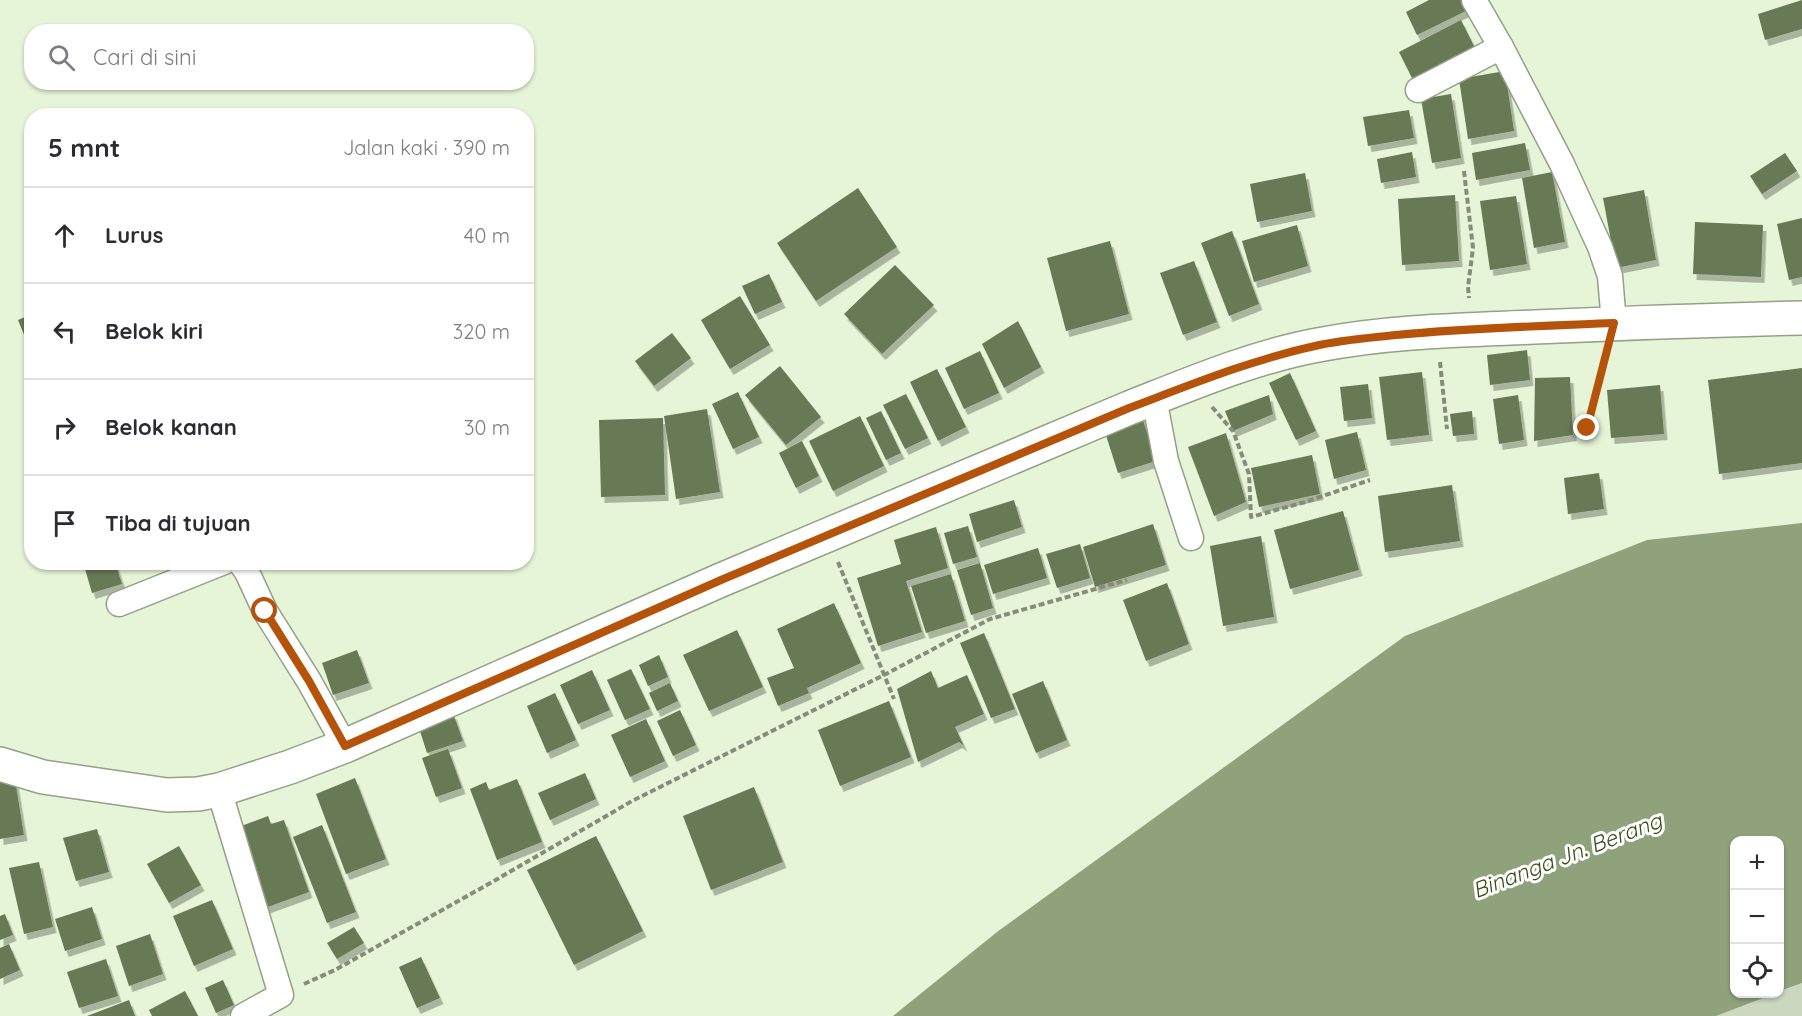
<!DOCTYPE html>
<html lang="id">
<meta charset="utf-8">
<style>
body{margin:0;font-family:Quicksand,sans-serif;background:#f7f7f7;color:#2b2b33}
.controls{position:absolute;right:18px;bottom:18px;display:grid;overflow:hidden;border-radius:12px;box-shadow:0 2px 4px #0004}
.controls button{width:54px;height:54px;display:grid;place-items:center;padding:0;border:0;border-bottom:2px solid #e1e1e2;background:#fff;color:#2b2b33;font:30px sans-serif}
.stop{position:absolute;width:18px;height:18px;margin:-14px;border:4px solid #b45309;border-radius:50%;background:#fff}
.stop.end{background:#b45309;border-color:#fff;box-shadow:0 2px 6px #0008}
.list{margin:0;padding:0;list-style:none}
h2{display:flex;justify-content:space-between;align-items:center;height:78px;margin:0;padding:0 24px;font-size:26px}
h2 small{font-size:20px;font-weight:400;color:#7c7c81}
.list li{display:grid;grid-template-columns:39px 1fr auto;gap:18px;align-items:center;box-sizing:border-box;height:96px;padding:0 24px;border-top:2px solid #e1e1e2}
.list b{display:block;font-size:22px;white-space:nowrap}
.list em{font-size:20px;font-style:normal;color:#7c7c81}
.icon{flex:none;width:33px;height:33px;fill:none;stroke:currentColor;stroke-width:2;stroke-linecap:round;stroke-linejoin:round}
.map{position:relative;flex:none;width:1802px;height:1016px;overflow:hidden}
.search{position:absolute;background:#fff;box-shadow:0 2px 4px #0004;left:24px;top:24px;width:510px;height:66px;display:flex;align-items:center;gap:15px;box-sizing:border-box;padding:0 21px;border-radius:24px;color:#7c7c81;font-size:22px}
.panel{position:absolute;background:#fff;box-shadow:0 2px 4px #0004;left:24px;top:108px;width:510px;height:462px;border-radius:24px}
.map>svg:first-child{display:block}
.green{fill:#cbd8bf}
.water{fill:#8fa27c}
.building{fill:#687955;filter:url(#shadow)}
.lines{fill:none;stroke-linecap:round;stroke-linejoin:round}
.minor-casing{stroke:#93a185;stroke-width:27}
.secondary-casing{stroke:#93a185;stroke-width:36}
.path{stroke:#838d79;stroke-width:4;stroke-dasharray:6 3;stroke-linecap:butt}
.minor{stroke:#fff;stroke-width:24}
.secondary{stroke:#fff;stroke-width:33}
.route{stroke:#b45309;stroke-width:8}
.labels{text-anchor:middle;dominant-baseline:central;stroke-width:6;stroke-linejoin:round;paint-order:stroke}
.water-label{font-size:22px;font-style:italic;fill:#364e14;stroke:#fff}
</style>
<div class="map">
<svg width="1802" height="1016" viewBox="0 0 1802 1016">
<defs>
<filter id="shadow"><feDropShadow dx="3.5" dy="6" stdDeviation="0" flood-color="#0004"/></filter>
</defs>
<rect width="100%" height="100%" fill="#e6f5d7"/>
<polygon class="green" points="1802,983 1802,1016 1716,1016 1774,994 1780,994 1780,991"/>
<polygon class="water" points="1802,523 1802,983 1780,991 1780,840 1734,840 1734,994 1774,994 1716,1016 893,1016 997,932 1405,636 1647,540"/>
<g class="building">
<polygon points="1429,0 1468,0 1472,8 1417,35 1406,12"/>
<polygon points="1802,0 1802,29 1765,40 1758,14"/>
<polygon points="1461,20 1476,50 1414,82 1399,52"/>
<polygon points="1505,71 1514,131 1468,139 1459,79"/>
<polygon points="1451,94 1461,158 1432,163 1421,99"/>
<polygon points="1409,110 1414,138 1368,146 1363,117"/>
<polygon points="1525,143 1530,170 1476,180 1472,153"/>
<polygon points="1412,152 1416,177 1381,183 1377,159"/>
<polygon points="1785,153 1797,171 1762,194 1750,176"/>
<polygon points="1552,172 1565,242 1534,248 1522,178"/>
<polygon points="1305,173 1312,211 1257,222 1250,184"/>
<polygon points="858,188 897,247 816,301 777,243"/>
<polygon points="1644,190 1656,260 1616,268 1603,198"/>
<polygon points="1455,195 1459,261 1402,265 1398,199"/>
<polygon points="1516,196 1527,264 1490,270 1480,201"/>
<polygon points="1802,218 1802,277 1789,280 1777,224"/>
<polygon points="1695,222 1763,225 1761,277 1693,274"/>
<polygon points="1297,225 1308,266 1254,282 1242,241"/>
<polygon points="1232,231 1259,304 1229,316 1201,243"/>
<polygon points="1110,241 1129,314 1066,331 1047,258"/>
<polygon points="1194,261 1217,322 1183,335 1160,273"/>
<polygon points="895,265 934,305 882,354 844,314"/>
<polygon points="769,274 782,302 755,314 742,286"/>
<polygon points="740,296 770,345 730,369 701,320"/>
<polygon points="32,314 32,352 31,352 18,320"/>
<polygon points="1018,321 1041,367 1004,388 982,344"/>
<polygon points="672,333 691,358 654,386 635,361"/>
<polygon points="1527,350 1530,380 1490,385 1487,355"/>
<polygon points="980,351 999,393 964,409 945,368"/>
<polygon points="780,366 821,417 786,445 745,395"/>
<polygon points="1802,368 1802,463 1719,474 1708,380"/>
<polygon points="937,369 966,427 938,441 910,382"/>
<polygon points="1422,372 1429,435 1387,440 1379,377"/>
<polygon points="1290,373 1316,431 1296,440 1269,383"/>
<polygon points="1570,377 1573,435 1534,441 1535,378"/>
<polygon points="1368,384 1372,418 1344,421 1340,387"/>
<polygon points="1660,385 1664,434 1611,438 1607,390"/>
<polygon points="738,392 759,437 733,449 712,404"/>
<polygon points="906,394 928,438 905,449 883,405"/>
<polygon points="1269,395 1273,414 1233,431 1225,411"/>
<polygon points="1518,395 1524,440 1499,444 1493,399"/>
<polygon points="707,409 720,492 676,499 664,416"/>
<polygon points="881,411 901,453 886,460 866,418"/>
<polygon points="1472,411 1474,434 1453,436 1450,414"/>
<polygon points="1141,414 1156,461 1118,473 1103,426"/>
<polygon points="860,416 884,466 833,491 809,441"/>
<polygon points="663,418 665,495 601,497 599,420"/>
<polygon points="1357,432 1366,470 1334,479 1325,440"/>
<polygon points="1226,433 1246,502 1214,516 1188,447"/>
<polygon points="802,441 819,476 796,488 779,453"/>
<polygon points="1312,455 1320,494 1259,507 1251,468"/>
<polygon points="1599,473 1604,509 1568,514 1564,478"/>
<polygon points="1452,485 1460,541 1385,552 1378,496"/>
<polygon points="1014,500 1022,527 977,542 969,514"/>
<polygon points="1343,511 1359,570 1290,589 1274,530"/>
<polygon points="1153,524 1166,565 1095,587 1083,547"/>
<polygon points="968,526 977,557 953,564 944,533"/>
<polygon points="936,527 948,568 906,581 922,632 878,646 857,578 901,564 894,540"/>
<polygon points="1261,536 1274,617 1223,626 1210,546"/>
<polygon points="1080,544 1090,578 1057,588 1046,554"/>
<polygon points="1038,548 1047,578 993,594 984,565"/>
<polygon points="83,562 115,562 122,584 92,593"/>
<polygon points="980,563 993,608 971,615 957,570"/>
<polygon points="951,574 965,621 926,633 911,586"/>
<polygon points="1167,583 1189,644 1146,661 1123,600"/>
<polygon points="834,603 861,663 807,688 809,693 778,706 767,678 794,668 777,629"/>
<polygon points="737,630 763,687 709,711 683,655"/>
<polygon points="984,633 1015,709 991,718 960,643"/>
<polygon points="357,650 369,683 333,695 322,663"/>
<polygon points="659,655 668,677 648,686 639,665"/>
<polygon points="631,669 650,709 625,720 607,680"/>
<polygon points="592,670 610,710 578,724 560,685"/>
<polygon points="931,671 938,688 967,675 984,714 955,727 964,746 959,742 918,762 897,689"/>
<polygon points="1043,681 1067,740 1036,753 1012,694"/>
<polygon points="670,683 678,701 657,711 649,693"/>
<polygon points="555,693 576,740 547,753 527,706"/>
<polygon points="889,701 911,757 840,786 818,730"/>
<polygon points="680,710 696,745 673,756 657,721"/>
<polygon points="453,713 463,741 427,753 418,725"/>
<polygon points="646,719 665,761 630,777 611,735"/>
<polygon points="448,749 462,788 436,797 422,758"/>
<polygon points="585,773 596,799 550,820 538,793"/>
<polygon points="355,778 386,859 346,874 316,794"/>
<polygon points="517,779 542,842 497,860 470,789 486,782 489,790"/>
<polygon points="15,780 24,835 0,839 0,783"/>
<polygon points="754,787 783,862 711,890 683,816"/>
<polygon points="268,816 271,824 284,820 309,892 265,908 236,828"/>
<polygon points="322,825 356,912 327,923 293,837"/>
<polygon points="97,829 109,872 76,881 63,838"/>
<polygon points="596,836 643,931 574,965 527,870"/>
<polygon points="179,846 201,885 169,903 147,864"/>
<polygon points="39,862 53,927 24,934 9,868"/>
<polygon points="212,900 233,949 194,966 173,916"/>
<polygon points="92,907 102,939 65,951 55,919"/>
<polygon points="5,914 13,935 0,940 0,916"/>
<polygon points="354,927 364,943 337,959 327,943"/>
<polygon points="150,934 163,974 129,986 116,946"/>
<polygon points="9,944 20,970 0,979 0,948"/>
<polygon points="421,957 440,998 417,1008 399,967"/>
<polygon points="106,959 118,996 79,1008 67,972"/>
<polygon points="223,980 234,1005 216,1013 205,988"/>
<polygon points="185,991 198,1016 152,1016 149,1010"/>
<polygon points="129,1000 135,1016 87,1016"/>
</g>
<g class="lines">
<g class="minor-casing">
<g id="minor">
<polyline points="1474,0 1501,47 1562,164 1600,247 1610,276 1614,323"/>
<polyline points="1418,90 1501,47"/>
<polyline points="1154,398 1166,461 1191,538"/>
<polyline points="240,562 247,572 265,611 309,681 345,746"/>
<polyline points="119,604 224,562"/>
<polyline points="219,790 281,995 243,1016"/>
</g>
</g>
<g class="secondary-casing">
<path id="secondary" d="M0 764 43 777 167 795 198 794 219 790 290 767 345 746 721 580 1129 408C1190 384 1253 357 1318 345 1389 331 1463 330 1535 327 1624 323 1713 320 1802 318"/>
</g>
<g class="path">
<polyline points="1464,171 1473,248 1468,287 1469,298"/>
<polyline points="1440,362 1447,429"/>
<polyline points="1212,407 1233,431 1249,474 1251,517 1305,502 1370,480"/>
<polyline points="1587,428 1606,353"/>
<polyline points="838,562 894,699"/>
<polyline points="304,984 335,970 494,881 632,801 884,675 990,619 1127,580"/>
</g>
<use href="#minor" class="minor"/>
<use href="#secondary" class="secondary"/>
</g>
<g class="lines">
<path class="route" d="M265 611 309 681 345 746 721 580 1129 408C1190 385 1251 360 1315 346 1341 340 1369 338 1396 335 1468 328 1541 326 1614 323L1587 428"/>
</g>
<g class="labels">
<g class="water-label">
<text transform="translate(1567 855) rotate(-21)">Binanga Jn. Berang</text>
</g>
</g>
</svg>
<div class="controls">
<button>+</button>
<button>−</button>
<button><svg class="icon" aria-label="locate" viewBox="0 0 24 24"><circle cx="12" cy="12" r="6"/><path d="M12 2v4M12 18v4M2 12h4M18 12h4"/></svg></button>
</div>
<div class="stop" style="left:265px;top:611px"></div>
<div class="stop end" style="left:1587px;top:428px"></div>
<div class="search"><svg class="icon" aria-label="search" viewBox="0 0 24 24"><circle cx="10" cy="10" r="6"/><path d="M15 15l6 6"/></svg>Cari di sini</div>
<section class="panel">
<h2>5 mnt<small>Jalan kaki · 390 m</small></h2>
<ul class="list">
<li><svg class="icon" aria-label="ahead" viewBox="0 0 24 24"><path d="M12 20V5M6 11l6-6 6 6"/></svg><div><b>Lurus</b></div><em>40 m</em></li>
<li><svg class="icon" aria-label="left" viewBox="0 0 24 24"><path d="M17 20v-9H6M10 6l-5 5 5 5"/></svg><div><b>Belok kiri</b></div><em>320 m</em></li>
<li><svg class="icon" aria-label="right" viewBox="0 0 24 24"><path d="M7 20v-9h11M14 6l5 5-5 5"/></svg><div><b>Belok kanan</b></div><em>30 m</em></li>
<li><svg class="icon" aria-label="arrive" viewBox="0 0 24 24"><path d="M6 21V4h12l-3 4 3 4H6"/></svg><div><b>Tiba di tujuan</b></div></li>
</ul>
</section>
</div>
